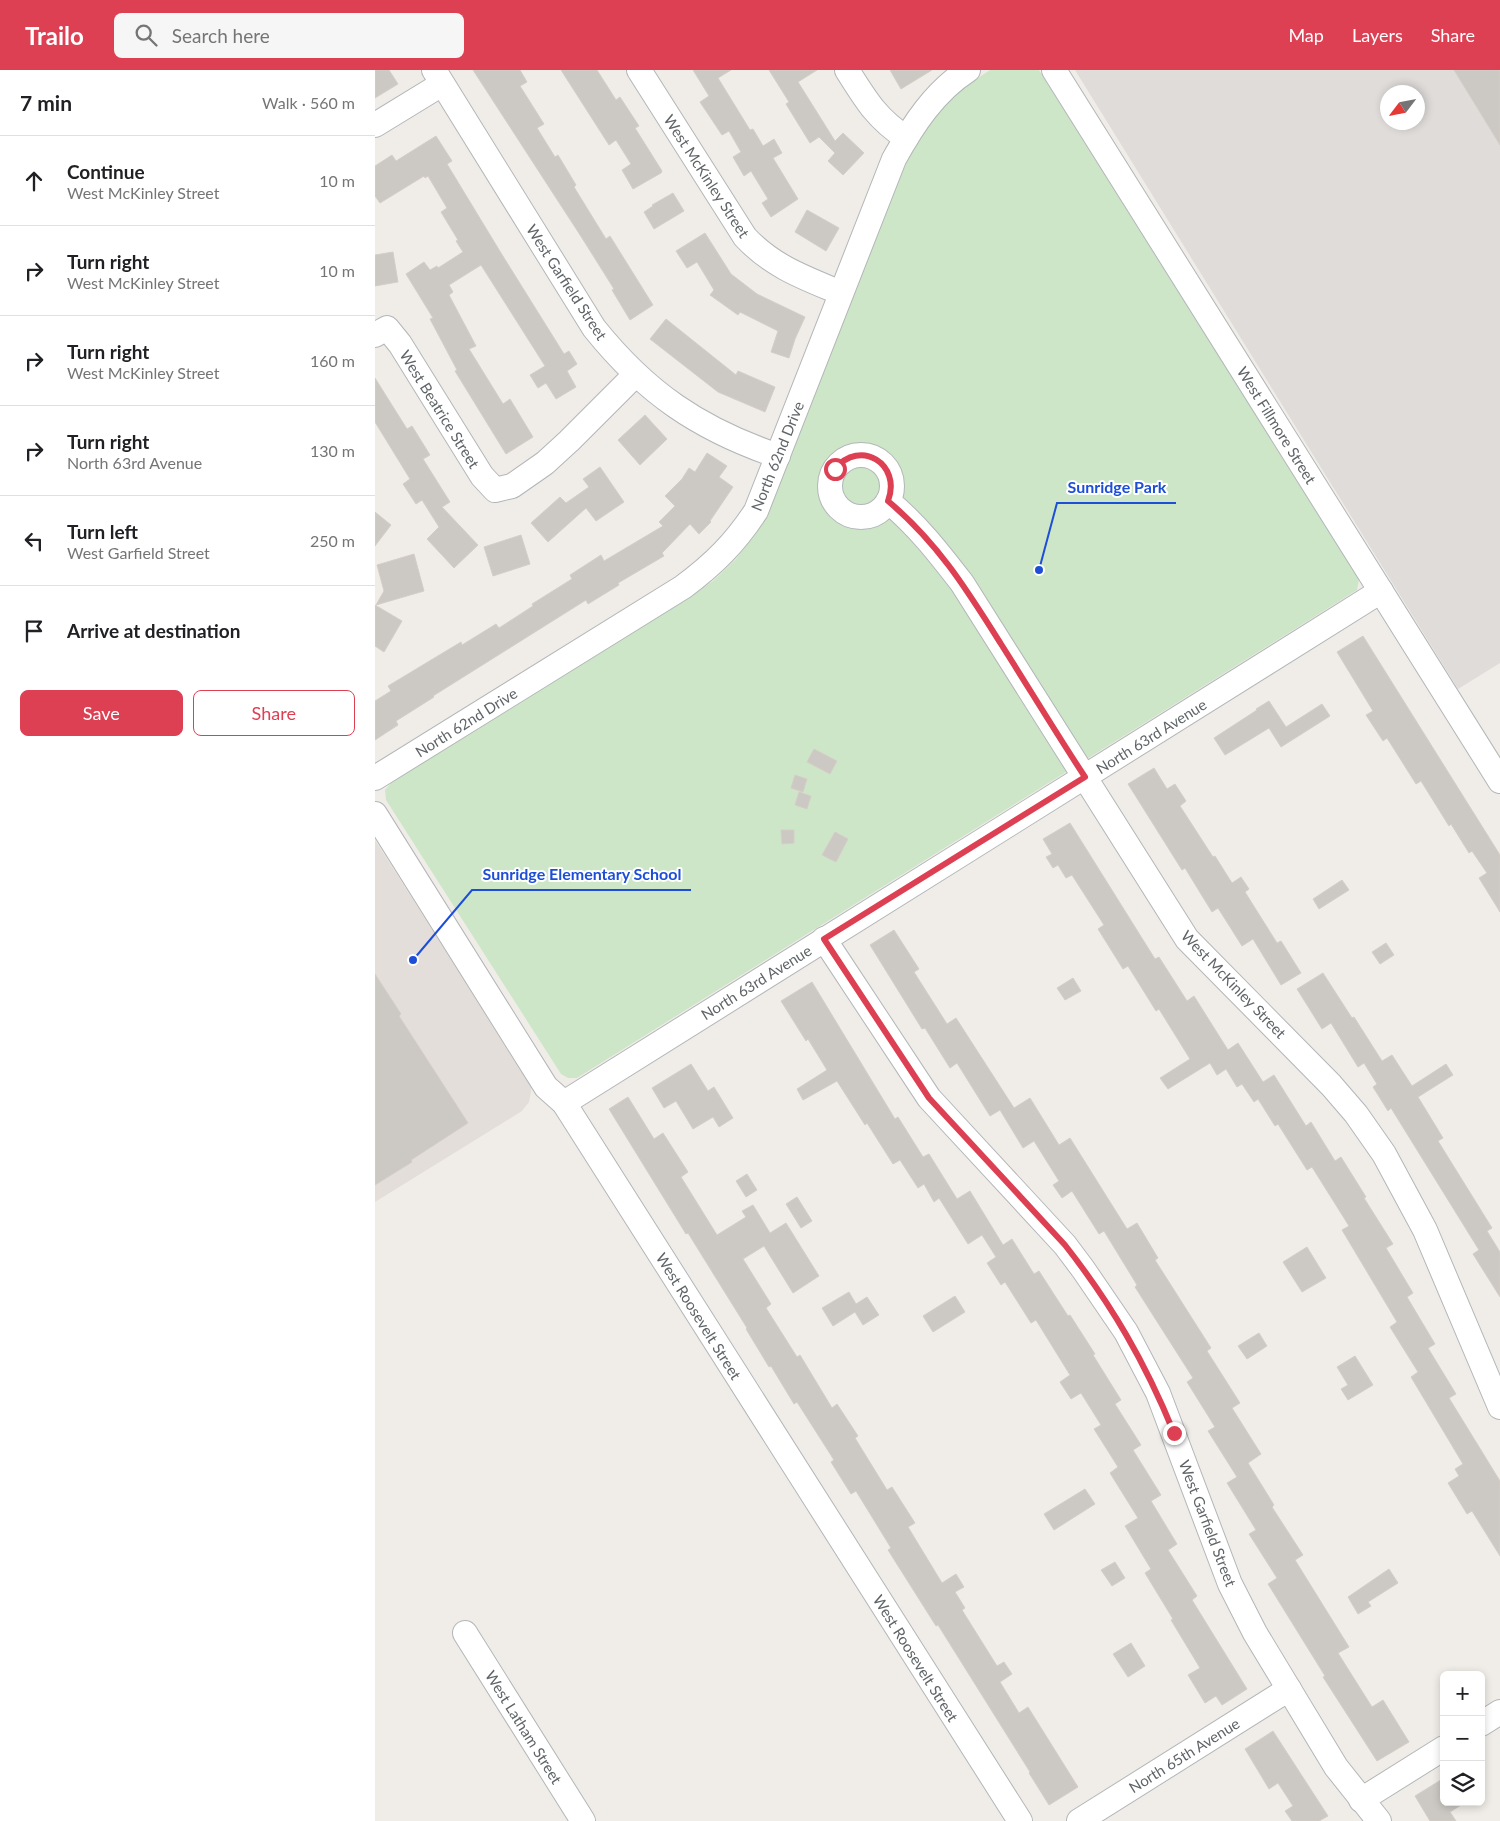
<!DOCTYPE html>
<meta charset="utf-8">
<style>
body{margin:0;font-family:Lato,sans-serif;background:#f6f6f6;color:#202124}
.controls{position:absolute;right:15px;bottom:15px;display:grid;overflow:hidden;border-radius:8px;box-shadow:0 2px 8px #0003}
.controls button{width:45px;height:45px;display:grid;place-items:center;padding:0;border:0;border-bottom:1px solid #e0e0e0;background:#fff;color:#202124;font:25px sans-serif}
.compass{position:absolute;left:1005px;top:15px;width:45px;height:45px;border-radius:50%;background:#fff;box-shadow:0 2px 8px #0003;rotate:238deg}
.stop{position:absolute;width:15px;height:15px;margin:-11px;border:4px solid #de4053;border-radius:50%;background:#fff}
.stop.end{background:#de4053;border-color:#fff;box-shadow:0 1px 5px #0008}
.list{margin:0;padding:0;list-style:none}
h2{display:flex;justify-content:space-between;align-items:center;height:65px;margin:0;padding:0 20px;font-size:21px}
h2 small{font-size:16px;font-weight:400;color:#757577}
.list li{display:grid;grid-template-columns:32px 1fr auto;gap:15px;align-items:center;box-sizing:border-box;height:90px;padding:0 20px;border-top:1px solid #e0e0e0}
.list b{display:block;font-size:19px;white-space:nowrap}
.list p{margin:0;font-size:16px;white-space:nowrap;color:#757577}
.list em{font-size:16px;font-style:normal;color:#757577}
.actions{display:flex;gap:10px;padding:15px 20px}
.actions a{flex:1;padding:11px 0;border:1px solid #de4053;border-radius:8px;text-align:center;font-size:18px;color:#de4053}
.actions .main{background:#de4053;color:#fff}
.icon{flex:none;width:28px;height:28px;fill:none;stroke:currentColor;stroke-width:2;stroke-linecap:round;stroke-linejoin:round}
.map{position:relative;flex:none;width:1125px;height:1751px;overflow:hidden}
header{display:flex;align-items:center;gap:30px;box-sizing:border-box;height:70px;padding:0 25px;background:#de4053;color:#fff}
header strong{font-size:24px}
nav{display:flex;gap:28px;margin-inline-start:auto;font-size:18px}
.search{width:350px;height:45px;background:#f6f6f6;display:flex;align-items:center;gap:12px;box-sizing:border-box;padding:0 18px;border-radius:8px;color:#757577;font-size:19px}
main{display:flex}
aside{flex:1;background:#fff}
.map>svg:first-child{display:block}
.industrial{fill:#dfdcda;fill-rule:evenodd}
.education{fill:#e3ded9}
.green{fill:#cde6c7}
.building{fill:#ccc8c4;stroke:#d5cec7}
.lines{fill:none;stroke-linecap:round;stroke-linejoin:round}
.minor-casing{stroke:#b3b6b9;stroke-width:26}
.minor{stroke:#fff;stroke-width:24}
.route{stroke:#de4053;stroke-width:6}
.labels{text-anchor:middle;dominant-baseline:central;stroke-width:4;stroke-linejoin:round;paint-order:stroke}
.street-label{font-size:15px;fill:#5f6467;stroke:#fff}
.leader{fill:none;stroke:#1d4ed8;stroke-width:2}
.callout-dot{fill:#1d4ed8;stroke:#fff;stroke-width:2}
.callout-label{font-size:16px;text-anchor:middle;font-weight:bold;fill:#1d4ed8;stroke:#fff;stroke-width:4;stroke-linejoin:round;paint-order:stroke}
</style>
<header>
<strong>Trailo</strong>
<div class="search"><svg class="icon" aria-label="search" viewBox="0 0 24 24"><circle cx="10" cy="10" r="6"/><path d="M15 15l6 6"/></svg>Search here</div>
<nav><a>Map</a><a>Layers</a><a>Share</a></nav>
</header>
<main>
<aside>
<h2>7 min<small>Walk · 560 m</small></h2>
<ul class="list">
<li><svg class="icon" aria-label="ahead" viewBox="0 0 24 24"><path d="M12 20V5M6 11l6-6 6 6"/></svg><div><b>Continue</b><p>West McKinley Street</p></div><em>10 m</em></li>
<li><svg class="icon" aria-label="right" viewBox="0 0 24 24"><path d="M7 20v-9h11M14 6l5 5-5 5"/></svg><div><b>Turn right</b><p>West McKinley Street</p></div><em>10 m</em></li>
<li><svg class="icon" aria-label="right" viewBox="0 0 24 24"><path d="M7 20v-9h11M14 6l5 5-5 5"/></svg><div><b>Turn right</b><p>West McKinley Street</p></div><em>160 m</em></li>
<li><svg class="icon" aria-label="right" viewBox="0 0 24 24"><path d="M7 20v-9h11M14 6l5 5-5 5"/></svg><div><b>Turn right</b><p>North 63rd Avenue</p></div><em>130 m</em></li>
<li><svg class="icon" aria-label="left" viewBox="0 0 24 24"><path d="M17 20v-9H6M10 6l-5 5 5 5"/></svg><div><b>Turn left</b><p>West Garfield Street</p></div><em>250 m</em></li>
<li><svg class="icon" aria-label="arrive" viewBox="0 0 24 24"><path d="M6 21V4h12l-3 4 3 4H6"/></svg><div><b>Arrive at destination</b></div></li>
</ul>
<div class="actions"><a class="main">Save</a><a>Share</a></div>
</aside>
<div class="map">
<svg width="1125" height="1751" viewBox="0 0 1125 1751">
<rect width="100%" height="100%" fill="#f0ede8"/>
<path class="industrial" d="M700 0H1125V593L1083 619ZM1012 22H1042V52H1012Z"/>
<polygon class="education" points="0,770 152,1009 156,1016 156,1022 154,1032 147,1041 0,1132"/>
<path class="green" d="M615 0H664L984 509 982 520 202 1008H193L186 1004 11 730 10 720 16 713 338 511 360 490 380 465 402 420 528 99C537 83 545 66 556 51 572 32 594 13 615 0Z"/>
<g class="building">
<polygon points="0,0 14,0 23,14 0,28"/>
<polygon points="98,0 145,0 152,12 145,16 169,54 162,58 180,87 183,85 201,115 199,117 231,169 235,166 278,235 255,250 237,220 239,219 207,168"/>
<polygon points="186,0 222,0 241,30 245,27 264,56 260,58 287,101 286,103 258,119 247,100 256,94 241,70 234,75"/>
<polygon points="318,0 356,0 343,8 375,60 378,59 388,76 399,69 407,83 398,88 423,129 396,147 387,133 393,129 376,101 369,106 358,87 366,82 354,61 347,65 325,32 334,26"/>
<polygon points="394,0 442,0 423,12 460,71 468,63 489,83 468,105 453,91 460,83 444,67 435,73 411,34 414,32"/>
<polygon points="515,0 557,0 526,19"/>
<polygon points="1079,0 1125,0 1125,75"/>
<polygon points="61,66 77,91 72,94 126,183 189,284 194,281 202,294 192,301 201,317 181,329 171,313 163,318 155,305 170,296 106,195 74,215 78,222 74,225 101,276 94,279 128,334 135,329 158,367 131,384 80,301 82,300 55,249 58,248 31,204 49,192 55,200 62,196 63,198 88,182 81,171 83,170 66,142 72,138 53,106 50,108 49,106 5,133 0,126 0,96 17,85 21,91"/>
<polygon points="298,123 309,141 279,159 269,142 278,136 277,135"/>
<polygon points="432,140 464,158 451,181 420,162"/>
<polygon points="330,163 356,204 382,224 430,247 420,269 414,288 396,282 403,261 365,242 363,245 335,225 339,220 322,192 312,198 301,181"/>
<polygon points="18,182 23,212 0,216 0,185"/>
<polygon points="291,249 361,305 363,301 400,317 390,342 343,322 275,269"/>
<polygon points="0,308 32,359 37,356 55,385 48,389 75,432 67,437 103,475 79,498 52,469 64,457 47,430 41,434 28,414 35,409 0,352"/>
<polygon points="270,345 292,369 265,395 243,370"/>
<polygon points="332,383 352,396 344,407 358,417 335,451 336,452 324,464 315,454 287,483 289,486 243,513 244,515 213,534 211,530 58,626 59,627 21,651 23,655 0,670 0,631 16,621 13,616 86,572 87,575 121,554 124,558 158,536 157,534 197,509 195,505 226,485 229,491 288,456 284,452 300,436 290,426 307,409 314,398 320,402"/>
<polygon points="225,397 249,432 221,451 211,438 173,472 156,453 185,427 191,433 214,417 208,409"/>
<polygon points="0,442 16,455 0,476"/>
<polygon points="146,465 155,494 118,506 109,477"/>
<polygon points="39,484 49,521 1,535 9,521 2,495"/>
<polygon points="0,535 27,551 9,582 0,576"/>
<polygon points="988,566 1125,785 1125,842 1104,808 1112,803 1097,781 1094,783 1076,754 1074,756 1046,711 1041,714 1012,668 1008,671 991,645 998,641 962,582"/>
<polygon points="894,631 911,657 947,634 955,646 906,677 894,658 850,685 839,668 882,640 881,639"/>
<polygon points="439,679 462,691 455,704 432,692"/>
<polygon points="779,698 792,719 800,714 811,731 805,736 838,787 840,786 857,813 866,807 874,819 870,822 902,873 906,871 926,903 906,915 878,869 867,876 843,838 837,842 810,798 807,800 753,714"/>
<polygon points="420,705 432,709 428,722 416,718"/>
<polygon points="424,722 436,726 432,739 420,735"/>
<polygon points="695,753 780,889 784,887 812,931 819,926 853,980 863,973 888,1012 899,1005 931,1056 936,1052 960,1091 966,1087 991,1127 989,1128 1018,1174 1011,1178 1038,1223 1032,1227 1060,1274 1053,1278 1081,1324 1074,1328 1125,1411 1125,1486 1097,1441 1092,1444 1073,1413 1084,1406 1080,1399 1088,1394 1036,1307 1043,1302 1015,1257 1022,1252 967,1160 974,1156 937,1097 932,1100 903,1054 900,1056 883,1029 879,1032 867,1014 862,1017 851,999 842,1005 835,993 793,1019 785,1008 815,989 784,939 781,941 753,896 748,899 723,859 729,855 697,805 691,808 683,795 678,798 671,787 677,784 668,769"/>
<polygon points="406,760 419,760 419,773 407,774"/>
<polygon points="460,762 473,769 461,792 447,785"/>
<polygon points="967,810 974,820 944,839 938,829"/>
<polygon points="519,860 544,899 539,902 572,954 581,948 639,1038 655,1028 684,1075 695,1068 752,1159 762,1153 783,1188 780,1190 836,1278 832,1281 865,1333 857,1338 886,1384 873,1393 899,1435 897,1437 928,1485 920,1490 974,1577 963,1583 997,1637 1008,1630 1034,1672 1002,1691 948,1607 950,1606 893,1514 902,1508 874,1464 881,1460 852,1413 862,1407 833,1361 840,1357 812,1312 818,1308 760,1217 762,1215 729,1161 724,1164 697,1121 687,1128 678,1115 684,1111 659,1071 648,1078 625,1040 615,1046 582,993 575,998 550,958 547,959 495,875"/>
<polygon points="1011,873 1019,885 1005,894 997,882"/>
<polygon points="948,903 977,948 979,947 1007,991 1017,985 1037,1016 1071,994 1078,1005 1043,1027 1068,1068 1063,1071 1117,1158 1112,1161 1125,1182 1125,1227 1098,1184 1104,1180 1016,1038 1013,1041 998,1017 1002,1014 989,993 983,997 956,953 947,959 922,919"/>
<polygon points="0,904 26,944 24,946 93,1053 36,1090 37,1092 0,1115"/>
<polygon points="698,908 706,921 690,930 682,918"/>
<polygon points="437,912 520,1049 523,1047 548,1087 554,1084 582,1129 595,1121 628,1175 637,1169 659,1204 664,1201 693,1246 695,1245 720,1284 718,1285 746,1330 740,1334 766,1375 758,1380 786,1425 776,1431 802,1474 793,1480 822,1526 817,1530 872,1619 847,1635 841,1626 830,1633 813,1605 825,1598 796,1550 798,1549 770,1503 776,1499 750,1456 763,1448 735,1403 743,1397 719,1359 726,1355 706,1323 696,1329 685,1312 695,1305 661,1250 656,1253 630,1212 626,1215 612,1193 621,1187 607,1165 593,1174 564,1128 559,1132 549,1114 543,1118 525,1090 518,1094 492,1053 490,1055 462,1011 428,1030 422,1019 452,1000 433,969 431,971 406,931"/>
<polygon points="316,994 333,1021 339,1017 358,1048 344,1057 338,1047 318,1059 301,1031 289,1038 277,1018"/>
<polygon points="253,1027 279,1069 288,1063 313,1102 306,1107 342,1165 371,1147 367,1141 378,1135 395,1163 411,1153 444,1206 418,1223 389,1176 368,1189 396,1234 391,1238 422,1287 425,1285 457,1338 462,1334 483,1366 480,1368 512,1420 517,1417 540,1453 533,1457 567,1513 581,1504 589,1517 580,1522 590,1538 587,1540 622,1596 629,1592 637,1604 625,1612 644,1643 653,1637 703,1717 674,1735 654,1703 655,1702 563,1555 561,1556 513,1480 516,1478 481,1421 476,1424 456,1392 459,1390 422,1332 419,1334 396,1296 394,1297 371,1259 372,1258 313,1163 311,1164 234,1039"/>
<polygon points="372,1104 382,1120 371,1127 361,1111"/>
<polygon points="422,1127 437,1151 426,1158 411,1134"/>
<polygon points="932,1177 951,1208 927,1222 908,1192"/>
<polygon points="474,1222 481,1234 492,1227 504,1245 488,1255 480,1242 458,1256 447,1238"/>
<polygon points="580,1226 590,1242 558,1262 548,1246"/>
<polygon points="884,1263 892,1276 872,1289 863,1276"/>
<polygon points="980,1286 998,1315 973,1330 966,1319 973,1315 962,1297"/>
<polygon points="710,1419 720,1434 679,1460 669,1444"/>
<polygon points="740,1492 750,1508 737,1516 726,1500"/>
<polygon points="1014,1499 1023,1513 993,1532 996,1536 983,1544 973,1527"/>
<polygon points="756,1573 770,1596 753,1607 738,1584"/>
<polygon points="898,1661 953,1746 944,1751 917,1751 910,1741 918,1736 903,1713 894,1719 870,1679"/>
<polygon points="1069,1708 1069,1732 1091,1732 1075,1742 1081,1751 1055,1751 1040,1726"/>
</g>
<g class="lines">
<g class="minor-casing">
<g id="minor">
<path d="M59 0 219 258C271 323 324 359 403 386"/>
<path d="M264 0 370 167C398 197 430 208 466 223"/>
<path d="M472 0C491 30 501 48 531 68"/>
<polyline points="679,0 1125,711"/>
<polyline points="0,55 67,14"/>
<polyline points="0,265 12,258 25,274 107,406 120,420 137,416 170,393 194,371 260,305"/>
<circle cx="486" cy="416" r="31"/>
<path d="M513 431C543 456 563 482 587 513L812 869 956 1015 981 1044 1009 1084 1050 1160 1125 1337"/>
<path d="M0 708 308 517C339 494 360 473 381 441L519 89C538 55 559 22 593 0"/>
<polyline points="0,744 171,1017 189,1033 645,1751"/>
<polyline points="449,869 554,1028 690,1175 708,1199 751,1262 783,1323 855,1514 880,1563 961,1697 1004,1751"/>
<polyline points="189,1033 1006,521"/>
<polyline points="90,1563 208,1751"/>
<polyline points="1106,1654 1125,1642"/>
<polyline points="986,1730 1069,1678"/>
<polyline points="704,1751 914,1619"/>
</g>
</g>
<use href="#minor" class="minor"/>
</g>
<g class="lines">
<path class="route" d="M460 399C485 368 527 394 513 431 563 473 592 520 626 574 654 618 681 663 710 707L449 869 554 1028 690 1175C737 1235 770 1292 799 1363"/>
</g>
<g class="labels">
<g class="street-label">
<text transform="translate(332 106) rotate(57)">West McKinley Street</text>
<text transform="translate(192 212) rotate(57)">West Garfield Street</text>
<text transform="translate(65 339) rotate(58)">West Beatrice Street</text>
<text transform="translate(902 355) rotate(58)">West Fillmore Street</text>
<text transform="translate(402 386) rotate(-68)">North 62nd Drive</text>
<text transform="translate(91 652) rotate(-32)">North 62nd Drive</text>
<text transform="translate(776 666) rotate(-32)">North 63rd Avenue</text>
<text transform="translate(381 912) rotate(-32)">North 63rd Avenue</text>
<text transform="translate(859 914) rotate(46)">West McKinley Street</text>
<text transform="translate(324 1246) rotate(58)">West Roosevelt Street</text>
<text transform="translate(833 1453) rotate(69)">West Garfield Street</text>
<text transform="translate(541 1588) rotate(58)">West Roosevelt Street</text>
<text transform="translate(149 1657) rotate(58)">West Latham Street</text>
<text transform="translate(809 1685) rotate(-32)">North 65th Avenue</text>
</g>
</g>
<path class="leader" d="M664 500L682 433H801M38 890L97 820H316"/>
<g class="callout-dot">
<circle cx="664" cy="500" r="5"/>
<circle cx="38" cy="890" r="5"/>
</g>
<g class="callout-label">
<text x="742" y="423">Sunridge Park</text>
<text x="207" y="810">Sunridge Elementary School</text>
</g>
</svg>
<div class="controls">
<button>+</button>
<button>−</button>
<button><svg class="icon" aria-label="layers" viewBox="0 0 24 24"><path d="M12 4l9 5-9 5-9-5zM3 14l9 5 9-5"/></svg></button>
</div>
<svg class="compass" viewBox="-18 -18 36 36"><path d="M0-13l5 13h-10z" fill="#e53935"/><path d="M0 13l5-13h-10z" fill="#757577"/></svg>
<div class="stop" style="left:460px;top:399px"></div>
<div class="stop end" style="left:799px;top:1363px"></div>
</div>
</main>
